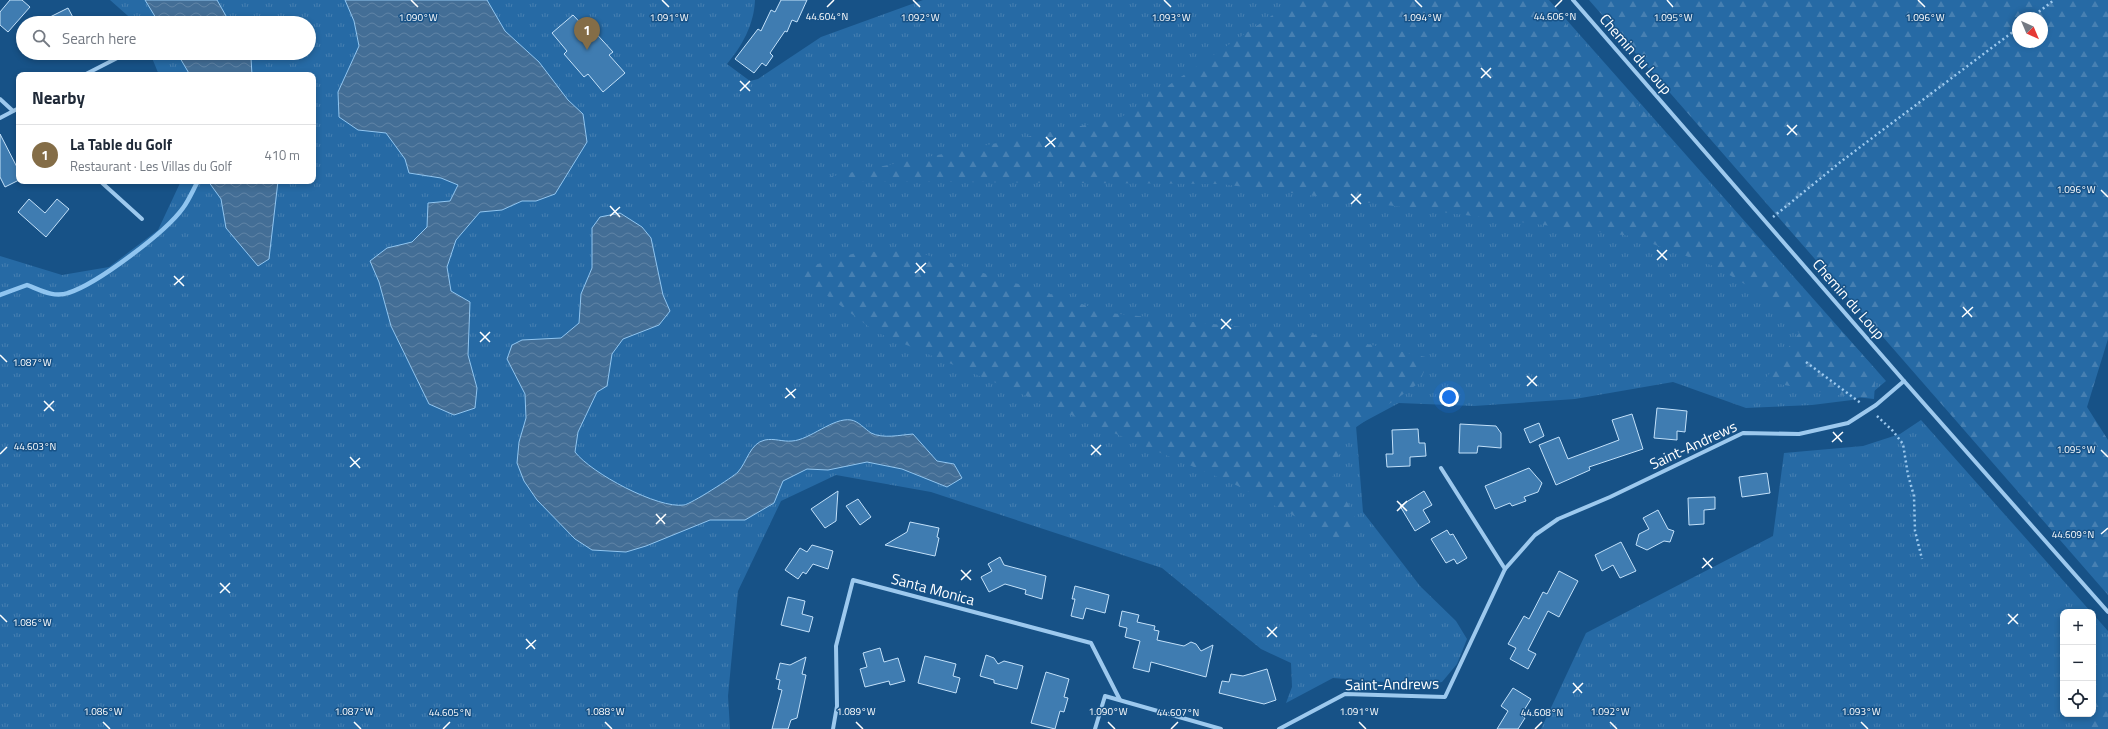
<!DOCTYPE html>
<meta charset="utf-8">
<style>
body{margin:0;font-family:"Titillium Web",sans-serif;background:#f2f2f3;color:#1f2937}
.controls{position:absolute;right:12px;bottom:12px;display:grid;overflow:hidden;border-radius:8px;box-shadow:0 2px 6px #0003}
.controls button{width:36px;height:36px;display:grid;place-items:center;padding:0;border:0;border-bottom:1px solid #e0e1e3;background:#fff;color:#1f2937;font:20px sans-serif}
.compass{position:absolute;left:2012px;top:12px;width:36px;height:36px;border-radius:50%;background:#fff;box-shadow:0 2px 6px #0003;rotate:136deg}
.you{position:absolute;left:1449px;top:397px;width:14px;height:14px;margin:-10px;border:3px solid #fff;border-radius:50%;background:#1a73e8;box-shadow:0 0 0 6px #1a73e833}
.badge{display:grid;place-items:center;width:26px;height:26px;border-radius:50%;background:#846d47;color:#fff;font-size:13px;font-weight:700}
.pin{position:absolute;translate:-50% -33px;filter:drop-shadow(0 1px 2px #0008)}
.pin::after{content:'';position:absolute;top:21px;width:14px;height:12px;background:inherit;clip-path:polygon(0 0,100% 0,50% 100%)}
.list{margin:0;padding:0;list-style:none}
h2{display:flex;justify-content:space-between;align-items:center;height:52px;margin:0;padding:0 16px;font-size:17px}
h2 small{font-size:13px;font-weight:400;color:#747a83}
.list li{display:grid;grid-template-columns:26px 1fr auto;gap:12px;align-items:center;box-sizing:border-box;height:60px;padding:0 16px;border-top:1px solid #e0e1e3}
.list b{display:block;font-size:15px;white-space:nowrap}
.list p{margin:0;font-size:13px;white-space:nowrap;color:#747a83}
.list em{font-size:13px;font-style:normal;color:#747a83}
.icon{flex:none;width:22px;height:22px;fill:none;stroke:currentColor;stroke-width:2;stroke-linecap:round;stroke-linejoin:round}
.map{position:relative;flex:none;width:2108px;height:729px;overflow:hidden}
.search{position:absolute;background:#fff;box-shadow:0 2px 6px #0003;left:16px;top:16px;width:300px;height:44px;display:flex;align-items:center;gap:10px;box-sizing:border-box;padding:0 14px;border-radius:22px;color:#747a83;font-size:15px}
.panel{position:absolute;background:#fff;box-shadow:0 2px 6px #0003;left:16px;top:72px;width:300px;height:112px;border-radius:8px}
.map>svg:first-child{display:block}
.grass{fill:url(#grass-tufts)}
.forest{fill:url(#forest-firs);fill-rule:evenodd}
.water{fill:url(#water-waves);stroke:#90c5f0}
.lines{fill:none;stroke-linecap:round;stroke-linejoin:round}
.stream{stroke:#90c5f0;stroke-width:4.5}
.building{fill:#3f7cb1;stroke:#c3e1fa}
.path{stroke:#9dc9ee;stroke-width:2.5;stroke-dasharray:2 3;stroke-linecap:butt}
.minor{stroke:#9dc9ee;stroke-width:4}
.ticks{fill:none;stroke:#fff;stroke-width:1.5}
.labels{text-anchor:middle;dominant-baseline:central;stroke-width:3;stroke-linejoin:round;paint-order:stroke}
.street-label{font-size:15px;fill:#fff;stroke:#175287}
.ticks-label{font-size:10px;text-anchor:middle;fill:#fff;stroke:#175287;stroke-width:3;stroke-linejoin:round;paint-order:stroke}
</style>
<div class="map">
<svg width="2108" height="729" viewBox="0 0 2108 729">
<defs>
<pattern id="grass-tufts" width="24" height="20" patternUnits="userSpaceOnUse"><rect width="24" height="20" fill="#266aa5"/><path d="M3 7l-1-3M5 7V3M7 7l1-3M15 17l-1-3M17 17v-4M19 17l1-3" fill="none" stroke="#4780b2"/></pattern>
<pattern id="forest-firs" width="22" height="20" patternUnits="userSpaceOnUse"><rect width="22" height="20" fill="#266aa5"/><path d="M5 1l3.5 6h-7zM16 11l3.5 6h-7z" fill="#4780b2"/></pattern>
<pattern id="water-waves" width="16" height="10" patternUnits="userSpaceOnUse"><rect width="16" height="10" fill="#436e96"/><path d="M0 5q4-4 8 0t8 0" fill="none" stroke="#5f84a6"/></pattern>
</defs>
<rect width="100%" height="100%" fill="#175287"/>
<g class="grass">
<path d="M110 0H755C754 25 742 46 727 64L750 81 758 79 821 37 923 0H1549L1886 381 1873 392 1852 400 1812 405 1746 408 1673 382 1575 399 1474 406 1399 403 1356 426 1363 512 1420 586 1456 621 1467 639 1457 664 1442 682 1424 685 1333 678 1286 703 1292 687 1291 663 1261 649 1162 568 931 492 836 475 781 501 738 591 728 696 730 729H0V256L62 275 109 267 158 230 181 181H313V75H159L150 53H309V23H136Z"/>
<polygon points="1921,420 2091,612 2063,612 2063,714 2093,714 2093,614 2108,631 2108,729 1541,729 1586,633 1773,536 1784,453 1863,446 1900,434"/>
</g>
<g class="forest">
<polygon points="1295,0 1544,0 1876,370 1874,399 1837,395 1764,381 1799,333 1763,295 1716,267 1631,236 1221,184 809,181 1120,118"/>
<path d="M1589 0H2108V339L2087 407 2108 440V595ZM2018 18H2042V42H2018Z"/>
<polygon points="914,251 1110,313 1336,337 1430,358 1419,383 1345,435 1333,476 1361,528 1345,543 1234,484 876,332 794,271 859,252"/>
<polygon points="2100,688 2108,694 2108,729 2087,729"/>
</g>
<g class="water">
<polygon points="145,0 217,0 230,23 159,23"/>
<polygon points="345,0 487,0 505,31 539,62 568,100 583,114 587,142 555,194 536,201 522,201 502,210 480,212 456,240 447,267 451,291 470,302 468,355 477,388 475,408 454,415 429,404 391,326 379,282 370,261 387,248 412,242 427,227 428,203 450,201 458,185 441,178 409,173 405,159 386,133 358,130 339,117 338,92 359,46 354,21"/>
<polygon points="177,53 248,53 251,58 252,75 190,75"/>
<polygon points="208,181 278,181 269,259 258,266 226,228 221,199"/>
<path d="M620 213 642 227 651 238 663 295 670 311 659 325 623 339 612 354 607 386 597 392 578 432 575 452C591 473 658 509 684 505 691 504 733 477 738 472 747 462 750 443 765 440 774 438 783 442 792 441 810 440 833 417 851 420 858 421 865 429 871 433 883 439 900 435 913 434L937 461 954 464 962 478 947 487 902 469 867 462 828 470 807 469 783 481 774 503 745 520H710L646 546 626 552 592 550 575 539 537 500 524 481 517 463 519 442 526 418 525 394 507 359 512 345 522 340 561 338 579 323 581 294 592 268V228L600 217Z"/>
</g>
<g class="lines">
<path class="stream" d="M0 295 27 285C40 290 54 298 68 293 97 284 166 232 183 208 189 200 193 190 198 181"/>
</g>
<g class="building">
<polygon points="10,0 22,0 30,7 8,32 0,25 0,12"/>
<polygon points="781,0 807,0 797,22 792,20 787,32 785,31 770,53 773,56 766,66 762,63 754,73 735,59 758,29 761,31 771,10 775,12"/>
<polygon points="68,8 76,23 38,23"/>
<polygon points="573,15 589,32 592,29 613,52 609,55 625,73 603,92 588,74 584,77 564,54 567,51 552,33"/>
<polygon points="0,134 19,171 19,180 5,187 0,177"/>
<polygon points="29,199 45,213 57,199 69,209 46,237 18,212"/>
<polygon points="1657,408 1687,411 1685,432 1677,431 1677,440 1654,438"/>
<polygon points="1632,414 1643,449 1589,467 1590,470 1556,485 1539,445 1559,437 1568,459 1619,440 1612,420"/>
<polygon points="1539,423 1544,436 1530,443 1524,429"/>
<polygon points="1460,424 1496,426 1501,433 1501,448 1478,446 1477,453 1459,453"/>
<polygon points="1418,429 1419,443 1425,443 1426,456 1410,457 1410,466 1387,467 1386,454 1393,454 1392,430"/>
<polygon points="1529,468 1542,483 1538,492 1524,497 1526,501 1512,506 1510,503 1495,509 1485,486"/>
<polygon points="1767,473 1770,493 1742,497 1739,477"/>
<polygon points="838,491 836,521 825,528 811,509"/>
<polygon points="1424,491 1432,505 1423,510 1430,522 1415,531 1400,506"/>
<polygon points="1715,497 1715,509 1704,510 1704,524 1689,525 1688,498"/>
<polygon points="858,499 871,517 860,525 846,506"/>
<polygon points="1658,510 1668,529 1674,531 1670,542 1664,541 1647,550 1636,545 1639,534 1649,529 1643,518"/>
<polygon points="910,522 939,528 937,537 939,538 935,556 885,545 907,532"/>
<polygon points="1447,530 1450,535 1453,534 1467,558 1457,564 1454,559 1446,563 1431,539"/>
<polygon points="1621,542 1636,571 1620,578 1613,565 1602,571 1595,555"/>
<polygon points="812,545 833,551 828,569 813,564 806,574 803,572 798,579 785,570 800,548 807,552"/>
<polygon points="1000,557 1004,565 1046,576 1042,599 1025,594 1026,590 1005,584 989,592 981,577 992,571 988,564"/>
<polygon points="1559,571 1578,581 1559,617 1548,611 1528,650 1536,654 1528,669 1510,659 1516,648 1508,644 1524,616 1529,619 1543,592 1547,594"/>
<polygon points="1075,586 1109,595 1105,613 1086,608 1083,619 1071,616 1075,599 1072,599"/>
<polygon points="788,597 805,601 802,614 813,617 809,632 781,625"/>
<polygon points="1122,611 1139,615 1137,622 1155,626 1154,630 1159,631 1157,640 1184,646 1191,642 1196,644 1201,651 1213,645 1206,677 1151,662 1149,672 1133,668 1140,641 1125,637 1127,628 1119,626"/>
<polygon points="880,648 884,662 898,658 905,681 890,685 889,681 865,687 860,669 867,667 863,653"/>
<polygon points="986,655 994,658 998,664 1004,661 1023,666 1017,689 994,683 994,680 980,676"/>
<polygon points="925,656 956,664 953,676 960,678 956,693 918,683"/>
<polygon points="806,657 802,674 806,675 797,718 791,720 788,729 772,729 782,690 778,689 780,680 776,679 780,663 790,665"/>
<polygon points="1267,669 1276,700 1264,704 1219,693 1222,681 1229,682 1231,674 1243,676"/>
<polygon points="1046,672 1069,679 1064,697 1068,698 1064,712 1060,711 1055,729 1031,723"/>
<polygon points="1513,688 1531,699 1521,715 1525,718 1518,729 1497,729 1508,711 1501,706"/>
</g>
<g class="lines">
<g class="path">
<polyline points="2031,18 2054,0"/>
<polyline points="1773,217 1843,160 2018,28"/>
<polyline points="1806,362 1862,404"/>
<polyline points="1877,416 1893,431 1903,444 1908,475 1914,496 1915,531 1922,559"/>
</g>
<g class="minor">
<polyline points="1573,0 1904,381 2108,612"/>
<polyline points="84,75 127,53"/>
<polyline points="0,99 13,111"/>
<polyline points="0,118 19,108"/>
<polyline points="100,181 142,219"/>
<polyline points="1441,468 1505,569"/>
<polyline points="833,729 837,706 836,646 853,580 1091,643 1120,700"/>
<polyline points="1095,729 1105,696 1221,729"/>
<polyline points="1279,729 1345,694 1445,697 1505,569 1535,535 1558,519 1610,497 1743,433 1799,434 1848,423 1876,405 1904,381"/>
</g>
</g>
<path class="ticks" d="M411 0 418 7M662 0 669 7M913 0 920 7M1164 0 1171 7M1415 0 1422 7M1667 0 1673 7M1918 0 1925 7M827 7 834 0M1555 7 1562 0M1481 68 1491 78M1481 78 1491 68M740 81 750 91M740 91 750 81M1787 125 1797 135M1787 135 1797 125M1046 137 1055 147M1045 147 1056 138M2101 190 2108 197M1351 194 1361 204M1351 204 1361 194M610 206 620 217M610 216 620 207M1657 250 1667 260M1657 260 1667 250M916 263 925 273M915 273 926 263M174 276 184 286M174 285 184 276M1963 307 1972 317M1962 317 1973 307M1221 319 1231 329M1221 329 1231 319M480 332 490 342M480 342 490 332M0 355 7 362M1527 376 1537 386M1527 386 1537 376M786 388 795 398M785 398 796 389M44 401 54 411M44 411 54 401M1833 432 1842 442M1832 442 1843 432M1091 445 1101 455M2101 450 2108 457M0 454 7 447M1091 455 1101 445M350 457 360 468M350 467 360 458M1397 501 1407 511M1397 511 1407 501M656 514 665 524M656 524 666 514M2101 534 2108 528M1703 558 1712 568M1702 568 1713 558M961 570 971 580M961 580 971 570M220 583 230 593M220 593 230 583M2008 614 2018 624M0 615 7 622M2008 624 2018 614M1267 627 1277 637M1267 637 1277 627M526 639 535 649M526 649 536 640M1573 683 1582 693M1573 693 1583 683M103 722 110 729M354 722 361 729M605 722 612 729M856 722 863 729M1108 722 1115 729M1359 722 1366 729M1610 722 1617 729M1861 722 1868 729M443 729 450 722M1171 729 1178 722M1535 729 1542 722"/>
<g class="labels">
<g class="street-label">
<text transform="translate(1636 54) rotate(49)">Chemin du Loup</text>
<text transform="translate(1849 299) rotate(49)">Chemin du Loup</text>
<text transform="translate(1693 445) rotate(-25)">Saint-Andrews</text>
<text transform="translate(933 589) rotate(15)">Santa Monica</text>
<text transform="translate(1392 684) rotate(-1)">Saint-Andrews</text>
</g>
</g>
<g class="ticks-label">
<text x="827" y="20">44.604°N</text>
<text x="1555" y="20">44.606°N</text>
<text x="418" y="21">1.090°W</text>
<text x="669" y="21">1.091°W</text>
<text x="920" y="21">1.092°W</text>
<text x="1171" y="21">1.093°W</text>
<text x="1422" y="21">1.094°W</text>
<text x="1673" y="21">1.095°W</text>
<text x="1925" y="21">1.096°W</text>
<text x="2076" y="193">1.096°W</text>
<text x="32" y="366">1.087°W</text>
<text x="35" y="450">44.603°N</text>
<text x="2076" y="453">1.095°W</text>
<text x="2073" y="538">44.609°N</text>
<text x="32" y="626">1.086°W</text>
<text x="103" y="715">1.086°W</text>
<text x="354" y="715">1.087°W</text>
<text x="605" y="715">1.088°W</text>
<text x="856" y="715">1.089°W</text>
<text x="1108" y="715">1.090°W</text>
<text x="1359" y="715">1.091°W</text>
<text x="1610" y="715">1.092°W</text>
<text x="1861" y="715">1.093°W</text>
<text x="450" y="716">44.605°N</text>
<text x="1178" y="716">44.607°N</text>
<text x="1542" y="716">44.608°N</text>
</g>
</svg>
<div class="controls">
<button>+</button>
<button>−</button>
<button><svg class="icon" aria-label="locate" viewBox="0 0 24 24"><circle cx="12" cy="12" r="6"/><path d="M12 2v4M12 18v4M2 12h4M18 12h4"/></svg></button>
</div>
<svg class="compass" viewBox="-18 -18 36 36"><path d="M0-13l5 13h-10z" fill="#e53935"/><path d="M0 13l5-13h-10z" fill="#747a83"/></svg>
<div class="you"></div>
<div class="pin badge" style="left:587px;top:50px">1</div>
<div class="search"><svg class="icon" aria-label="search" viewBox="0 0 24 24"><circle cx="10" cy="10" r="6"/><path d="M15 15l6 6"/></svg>Search here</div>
<section class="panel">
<h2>Nearby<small></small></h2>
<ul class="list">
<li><span class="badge">1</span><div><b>La Table du Golf</b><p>Restaurant · Les Villas du Golf</p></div><em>410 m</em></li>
</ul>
</section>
</div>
